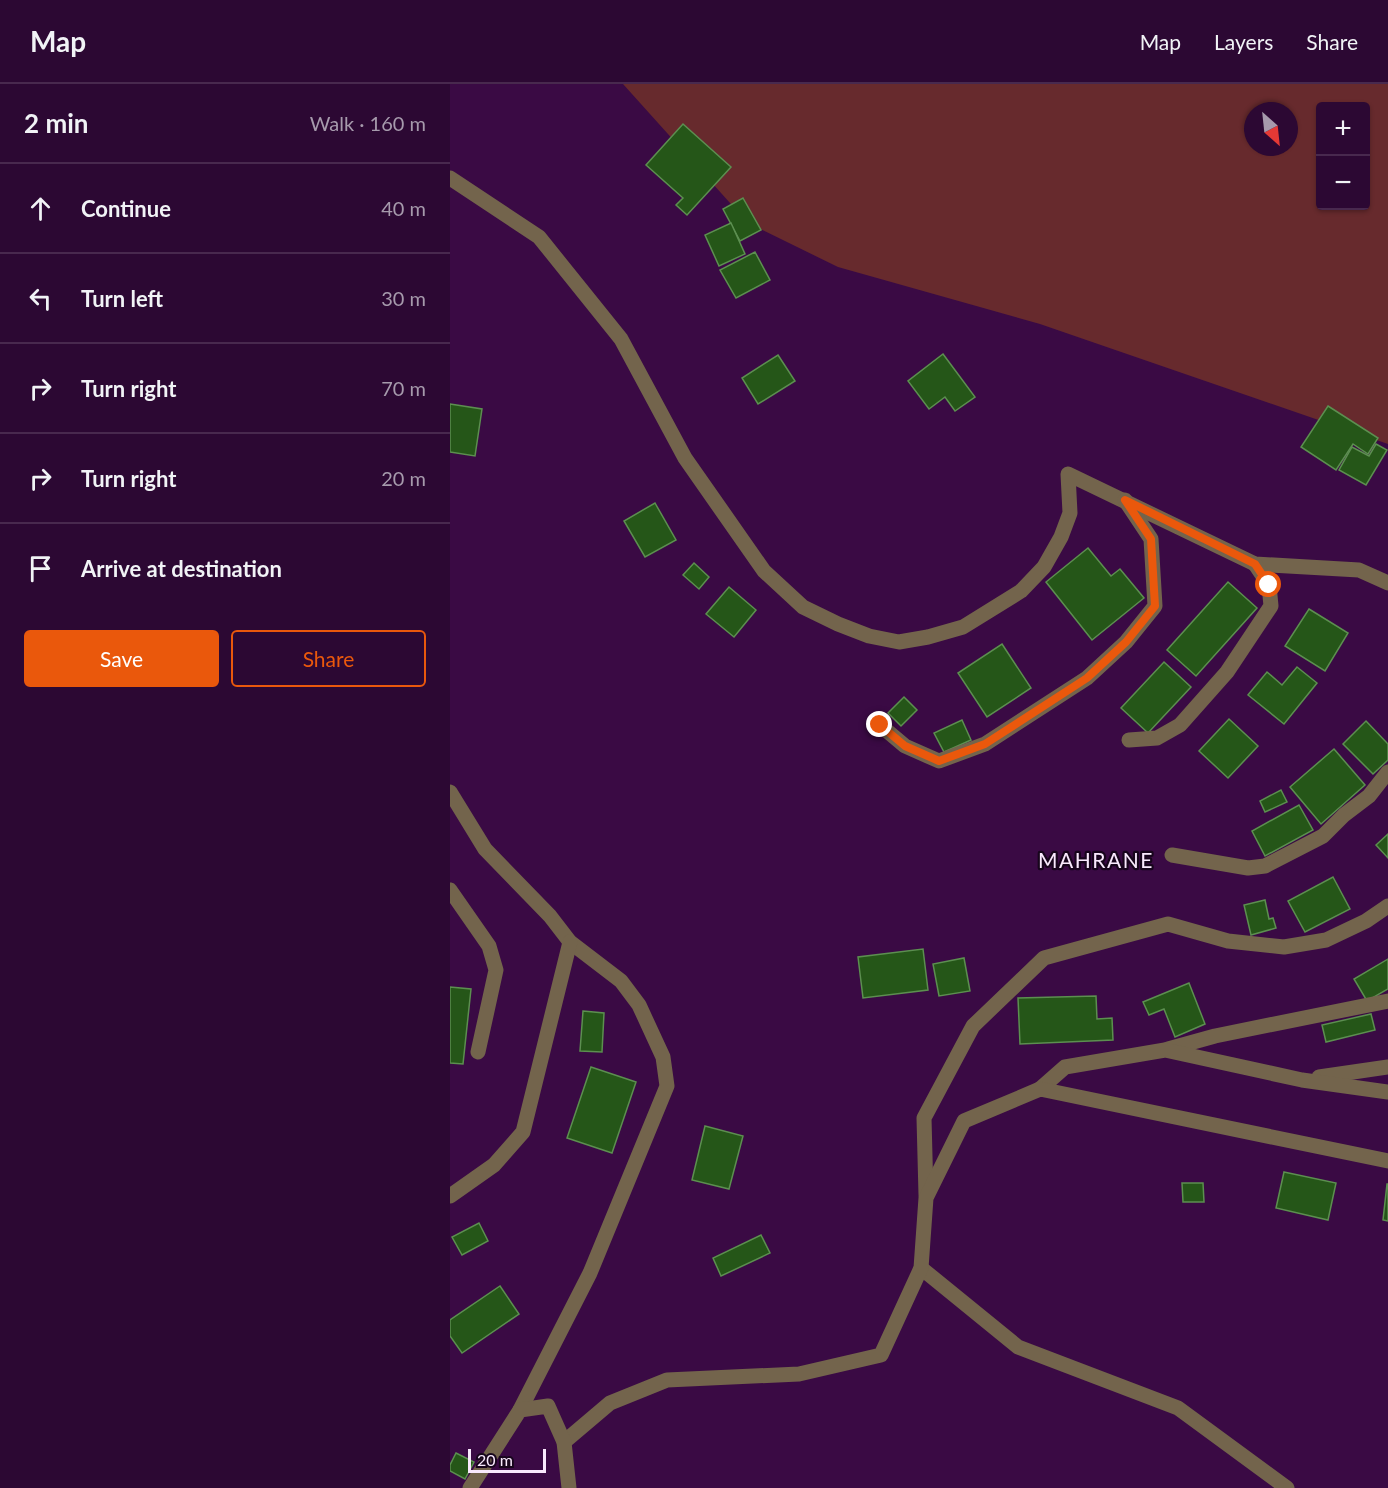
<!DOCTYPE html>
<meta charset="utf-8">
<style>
body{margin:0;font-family:Lato,sans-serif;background:#38163f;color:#f1f3f6}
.controls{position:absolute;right:18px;top:18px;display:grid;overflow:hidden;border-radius:6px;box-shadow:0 2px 4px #0004}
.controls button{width:54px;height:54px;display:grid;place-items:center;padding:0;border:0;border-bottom:2px solid #48294e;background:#2c0833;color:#f1f3f6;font:30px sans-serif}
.compass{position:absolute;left:794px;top:18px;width:54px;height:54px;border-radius:50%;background:#2c0833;box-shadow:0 2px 4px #0004;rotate:153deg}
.scale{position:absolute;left:18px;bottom:15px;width:78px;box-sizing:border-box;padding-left:6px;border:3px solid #f9e9fd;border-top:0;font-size:16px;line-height:21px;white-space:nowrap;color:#f9e9fd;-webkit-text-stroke:4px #17051c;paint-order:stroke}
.stop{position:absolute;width:18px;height:18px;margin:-14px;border:4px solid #ea580c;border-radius:50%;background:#fff}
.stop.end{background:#ea580c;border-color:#fff;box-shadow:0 2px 6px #0008}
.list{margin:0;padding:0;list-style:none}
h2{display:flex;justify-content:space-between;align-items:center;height:78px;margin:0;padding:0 24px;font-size:26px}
h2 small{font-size:20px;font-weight:400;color:#a69aac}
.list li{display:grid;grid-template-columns:39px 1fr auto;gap:18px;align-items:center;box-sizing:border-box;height:90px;padding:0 24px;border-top:2px solid #48294e}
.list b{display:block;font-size:22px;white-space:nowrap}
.list em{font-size:20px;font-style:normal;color:#a69aac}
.actions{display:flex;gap:12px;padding:18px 24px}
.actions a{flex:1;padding:14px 0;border:2px solid #ea580c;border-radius:6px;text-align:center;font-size:21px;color:#ea580c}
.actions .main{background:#ea580c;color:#fff}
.icon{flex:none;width:33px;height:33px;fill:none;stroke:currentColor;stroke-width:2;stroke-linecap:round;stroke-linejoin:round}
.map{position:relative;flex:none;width:938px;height:1404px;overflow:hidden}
header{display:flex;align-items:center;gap:36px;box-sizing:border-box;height:84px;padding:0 30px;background:#2c0833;border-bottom:2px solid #48294e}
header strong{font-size:28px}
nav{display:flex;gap:33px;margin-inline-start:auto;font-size:21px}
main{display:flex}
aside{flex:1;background:#2c0833}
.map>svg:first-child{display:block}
.green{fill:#672a2d;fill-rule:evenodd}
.building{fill:#255618;stroke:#5c8f50;stroke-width:1.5}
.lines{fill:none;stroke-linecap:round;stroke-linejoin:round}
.street{stroke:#73644c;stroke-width:15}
.route{stroke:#ea580c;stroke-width:8}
.labels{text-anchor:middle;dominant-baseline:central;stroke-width:4.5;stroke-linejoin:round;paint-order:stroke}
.quarter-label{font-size:21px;letter-spacing:1.5px;fill:#f9e9fd;stroke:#17051c}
</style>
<header>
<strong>Map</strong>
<nav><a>Map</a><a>Layers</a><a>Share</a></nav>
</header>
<main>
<aside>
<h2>2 min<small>Walk · 160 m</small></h2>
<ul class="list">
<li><svg class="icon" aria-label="ahead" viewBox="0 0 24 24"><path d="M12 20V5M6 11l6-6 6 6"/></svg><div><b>Continue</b></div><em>40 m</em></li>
<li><svg class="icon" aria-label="left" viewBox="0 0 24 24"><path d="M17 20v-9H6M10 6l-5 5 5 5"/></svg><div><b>Turn left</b></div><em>30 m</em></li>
<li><svg class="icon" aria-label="right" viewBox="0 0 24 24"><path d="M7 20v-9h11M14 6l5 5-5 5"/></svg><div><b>Turn right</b></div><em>70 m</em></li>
<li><svg class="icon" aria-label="right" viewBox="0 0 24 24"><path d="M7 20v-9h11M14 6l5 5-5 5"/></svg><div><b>Turn right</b></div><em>20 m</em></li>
<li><svg class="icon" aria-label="arrive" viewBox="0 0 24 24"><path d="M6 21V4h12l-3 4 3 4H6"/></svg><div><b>Arrive at destination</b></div></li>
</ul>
<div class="actions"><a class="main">Save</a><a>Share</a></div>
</aside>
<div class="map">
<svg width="938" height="1404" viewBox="0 0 938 1404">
<rect width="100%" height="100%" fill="#3a0a44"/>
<path class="green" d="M173 0H938V360L590 240 388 183 298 139ZM870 22H916V122H870ZM803 27H839V63H803Z"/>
<g class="building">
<polygon points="233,40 281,83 237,131 226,121 233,114 196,81"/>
<polygon points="293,114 311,146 290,157 273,125"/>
<polygon points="281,139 295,170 269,182 255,151"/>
<polygon points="305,168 320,196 286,214 270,186"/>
<polygon points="493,270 525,313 505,327 495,313 479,325 458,297"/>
<polygon points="328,271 345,297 308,320 292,294"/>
<polygon points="0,320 32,325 25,372 0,368"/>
<polygon points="878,322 928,354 918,370 903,360 886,386 851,363"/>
<polygon points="926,360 937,366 916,401 889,386 902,363 919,372"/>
<polygon points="205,419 226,456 195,473 174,437"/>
<polygon points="638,464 661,492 670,485 694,514 642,556 596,498"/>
<polygon points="244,479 259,493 249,505 233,491"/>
<polygon points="778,498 807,524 746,592 717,566"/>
<polygon points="279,503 306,526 284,553 256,530"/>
<polygon points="859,525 898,549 875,587 835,562"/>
<polygon points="552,560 581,604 537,633 508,589"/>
<polygon points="714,578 741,603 698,649 671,624"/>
<polygon points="847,583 867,599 834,640 798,611 817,588 832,601"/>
<polygon points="454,613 467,626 451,642 438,629"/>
<polygon points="779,635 808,662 778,694 749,667"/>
<polygon points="512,636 521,656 494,668 484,649"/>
<polygon points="916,637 938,660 938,676 923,690 893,660"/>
<polygon points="884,665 915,701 871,740 840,703"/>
<polygon points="831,706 837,718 815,728 810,717"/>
<polygon points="849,721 863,746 815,772 802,747"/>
<polygon points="938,750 938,774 926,761"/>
<polygon points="883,793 900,825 855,848 838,817"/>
<polygon points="815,816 819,835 823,834 826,844 801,851 794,821"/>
<polygon points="473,865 478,906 413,914 408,873"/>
<polygon points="514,874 520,907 489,912 483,880"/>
<polygon points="938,875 938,905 917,917 904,895"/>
<polygon points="739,899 755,940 725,953 714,925 699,931 693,918"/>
<polygon points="0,903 21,905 13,980 0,979"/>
<polygon points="646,912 647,935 662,934 663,956 570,960 568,914"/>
<polygon points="133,927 154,929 152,968 130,967"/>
<polygon points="921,930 925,946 876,958 872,941"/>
<polygon points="141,983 186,998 162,1069 117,1054"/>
<polygon points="255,1042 293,1052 279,1105 242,1096"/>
<polygon points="834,1088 886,1099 878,1136 826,1124"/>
<polygon points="732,1099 753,1099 754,1118 733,1118"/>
<polygon points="937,1100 938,1100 938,1137 933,1136"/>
<polygon points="29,1139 38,1157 12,1171 2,1153"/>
<polygon points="311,1151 320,1169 271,1192 263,1174"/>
<polygon points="50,1202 69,1230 12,1269 0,1252 0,1236"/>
<polygon points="6,1369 24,1378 15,1395 0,1387 0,1381"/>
</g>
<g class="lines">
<g class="street">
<polyline points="0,94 89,153 171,255 235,374 314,487 353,523 388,540 419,552 449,558 478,553 513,543 571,507 594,483 611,453 620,429 618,390 805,480 909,486 938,499"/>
<polyline points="430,641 455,662 489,677 535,660 637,594 676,558 705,522 701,455 675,416"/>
<polyline points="679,656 707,654 730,641 777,588 821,522 819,501 805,480"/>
<polyline points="0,708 35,765 100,832 120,858 171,897 189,921 213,973 217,1002 140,1189 70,1326"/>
<polyline points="722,771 798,784 815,782 873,752 894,731 919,712 938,688"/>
<polyline points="0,806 39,862 46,886 28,968"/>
<polyline points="718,965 765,952 938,917"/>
<polyline points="869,993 938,983"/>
<polyline points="590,1005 615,983 715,966 852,996 938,1008"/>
<polyline points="476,1111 474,1034 523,942 594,874 718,840 778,857 834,863 876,856 916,837 938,822"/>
<polyline points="0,1112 44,1081 73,1048 120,858"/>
<polyline points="471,1184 568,1263 728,1324 837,1404"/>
<polyline points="114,1358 160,1319 217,1296 349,1290 431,1271 471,1184 476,1114 514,1037 590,1005 938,1077"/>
<polyline points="20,1404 70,1326 98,1322 114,1358 119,1404"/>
</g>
</g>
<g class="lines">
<polyline class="route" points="430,641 455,662 489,677 535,660 637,594 676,558 705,522 701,455 675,416 805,480 819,501"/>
</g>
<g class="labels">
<g class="quarter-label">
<text x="646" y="775">MAHRANE</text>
</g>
</g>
</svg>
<div class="controls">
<button>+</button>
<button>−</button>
</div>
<svg class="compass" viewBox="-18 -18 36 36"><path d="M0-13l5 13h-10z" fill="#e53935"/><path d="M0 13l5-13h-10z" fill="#a69aac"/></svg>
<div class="scale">20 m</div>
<div class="stop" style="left:819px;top:501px"></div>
<div class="stop end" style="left:430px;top:641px"></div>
</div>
</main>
